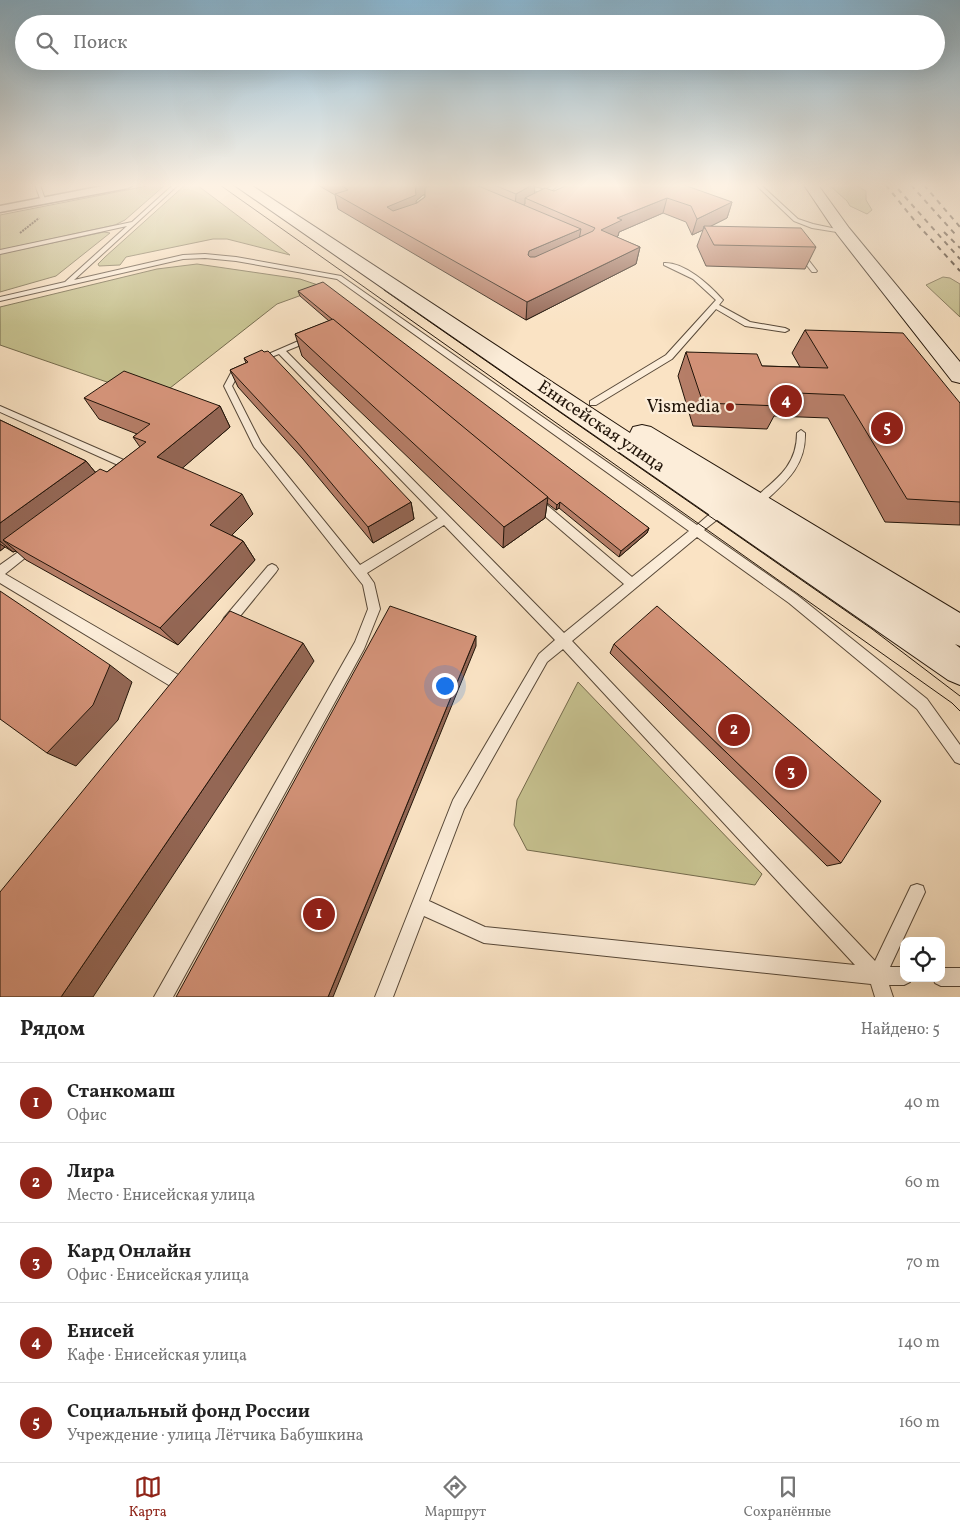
<!DOCTYPE html>
<html lang="ru">
<meta charset="utf-8">
<style>
body{margin:0;font-family:Vollkorn,serif;background:#f6f6f6;color:#222}
.controls{position:absolute;right:15px;bottom:15px;display:grid;overflow:hidden;border-radius:10px;box-shadow:0 5px 20px #0002}
.controls button{width:45px;height:45px;display:grid;place-items:center;padding:0;border:0;border-bottom:1px solid #e0e0e0;background:#fff;color:#222;font:25px sans-serif}
.you{position:absolute;left:444px;top:685px;width:18px;height:18px;margin:-12px;border:4px solid #fff;border-radius:50%;background:#1a73e8;box-shadow:0 0 0 8px #1a73e833}
.badge{display:grid;place-items:center;width:32px;height:32px;border-radius:50%;background:#8f2418;color:#fff;font-size:16px;font-weight:700}
.pin{position:absolute;translate:-50% -50%;border:2px solid #fff;box-shadow:0 1px 5px #0006}
.list{margin:0;padding:0;list-style:none}
h2{display:flex;justify-content:space-between;align-items:center;height:65px;margin:0;padding:0 20px;font-size:21px}
h2 small{font-size:16px;font-weight:400;color:#767676}
.list li{display:grid;grid-template-columns:32px 1fr auto;gap:15px;align-items:center;box-sizing:border-box;height:80px;padding:0 20px;border-top:1px solid #e0e0e0}
.list b{display:block;font-size:19px;white-space:nowrap}
.list p{margin:0;font-size:16px;white-space:nowrap;color:#767676}
.list em{font-size:16px;font-style:normal;color:#767676}
.icon{flex:none;width:28px;height:28px;fill:none;stroke:currentColor;stroke-width:2;stroke-linecap:round;stroke-linejoin:round}
.map{position:relative;flex:none;width:960px;height:997px;overflow:hidden}
.search{position:absolute;background:#fff;box-shadow:0 5px 20px #0002;left:15px;right:15px;top:15px;height:55px;display:flex;align-items:center;gap:12px;box-sizing:border-box;padding:0 18px;border-radius:28px;color:#767676;font-size:19px}
.sheet{height:465px;background:#fff}
nav{display:flex;justify-content:space-around;align-items:center;box-sizing:border-box;height:70px;border-top:1px solid #e0e0e0;background:#fff;font-size:14px;color:#767676}
nav a{display:grid;justify-items:center;gap:2px}
nav .on{color:#8f2418}
.map>svg:first-child{display:block}
.green{fill:#c6c18f;stroke:#746a4c}
.lines{fill:none;stroke-linecap:round;stroke-linejoin:round}
.service-casing{stroke:#574838;stroke-width:2}
.minor-casing{stroke:#574838;stroke-width:3}
.secondary-casing{stroke:#211409;stroke-width:2}
.path{stroke:#211409;stroke-width:2;stroke-dasharray:2 1;stroke-linecap:butt}
.service{fill:#fcedd9;fill-rule:evenodd}
.minor{fill:#fcedd9;fill-rule:evenodd}
.secondary{fill:#fcedd9;fill-rule:evenodd}
.tram{stroke:#211409;stroke-width:1}
.rail{stroke:#211409;stroke-width:2;stroke-dasharray:5 5;stroke-linecap:butt}
.wall{fill:#b67e68;stroke:#211409;fill-rule:evenodd}
.shaded-wall{fill:#946755;stroke:#211409}
.building{fill:#d49379;stroke:#211409}
.poi-dot{fill:#8f2418;stroke:#fcedd9;stroke-width:2}
.labels{text-anchor:middle;dominant-baseline:central;stroke-width:4.5;stroke-linejoin:round;paint-order:stroke}
.poi-label{font-size:18px;fill:#211409;stroke:#fcedd9;text-anchor:end}
.street-label{font-size:18px;fill:#211409;stroke:#fcedd9}
</style>
<div class="map">
<svg width="960" height="997" viewBox="0 0 960 997">
<rect width="100%" height="100%" fill="#fae3c4"/>
<filter id="stains"><feTurbulence type="fractalNoise" baseFrequency=".004" numOctaves="4"/><feColorMatrix values="0 0 0 0 .2 0 0 0 0 .09 0 0 0 0 .02 0 0 0 .5 -.17"/></filter>
<radialGradient id="worn" r=".72"><stop offset=".6" stop-color="#630" stop-opacity="0"/><stop offset="1" stop-color="#630" stop-opacity=".3"/></radialGradient>
<g class="green">
<polygon points="152,185 165,185 125,220 115,225 0,250 0,215"/>
<polygon points="185,185 197,185 290,255 227,239 213,239 126,257 120,265 99,266 98,264 105,257"/>
<polygon points="829,185 855,185 866,191 866,200 872,210 867,214 850,206 847,201"/>
<polygon points="104,232 110,233 56,276 0,292 0,254"/>
<polygon points="197,264 300,279 324,287 277,304 156,399 0,345 0,307 157,269"/>
<polygon points="943,277 950,278 960,284 960,317 926,285"/>
<polygon points="578,682 762,874 755,885 527,850 514,825 517,800"/>
</g>
<g class="lines">
<g class="service-casing">
<g id="service">
<polygon points="35,185 40,185 46,202 41,201"/>
<path d="M173 185H178L74 280 183 255 205 254 236 257 341 276 697 525 719 506H727L728 509 727 512 704 530 797 595 927 699 960 745V764L955 762 917 709 789 603 697 537 572 641 875 961 911 886 917 884 923 886 925 892 890 967H904V978H912L910 982 904 985H889L893 997H875L871 984 484 943 424 916 393 997H375L453 800 539 654 555 640 444 525 367 573 374 583 380 609 364 649 173 997H154L355 642 368 609 363 585 254 447 224 386 232 371 244 366 248 368 238 375 232 386 261 443 360 565 438 518 279 354 261 361 257 359 310 336H313V340L286 351 564 633 624 584 533 506 532 503 533 500H541L632 577 689 531 337 279 236 261 205 258 183 259 0 301V297L65 282 127 226 0 254V250L132 222ZM563 649 855 965 485 927 429 901 464 809 547 662Z"/>
<polygon points="517,185 527,185 545,190 553,185 559,185 548,193 547,198 544,200 541,198 543,193"/>
<polygon points="756,185 761,185 798,219 813,224 846,231 843,233 812,228 794,221"/>
<polygon points="799,253 803,253 817,271 816,272 812,272 798,254"/>
<path d="M664 263C684 262 709 284 722 299L723 300 719 305 750 322 785 328 789 330 785 332 745 326 716 309 672 359 596 405H590V401L666 355 716 300 693 279 664 265Z"/>
<polygon points="0,406 126,461 128,463 123,475 117,475 115,473 118,465 0,412"/>
<path d="M801 430 805 433C806 468 783 484 760 506H752L751 503 752 500C775 480 797 467 797 433Z"/>
<polygon points="31,543 35,544 36,547 35,550 5,574 182,677 183,682 182,687 177,688 172,687 0,583 0,565"/>
<polygon points="272,564 276,566 278,569 276,572 232,626 228,627 224,626 222,622 224,618 268,566"/>
<polygon points="941,968 960,968 960,986 941,986 935,983 933,978 941,978"/>
</g>
</g>
<g class="minor-casing">
<polygon id="minor" points="108,185 133,185 128,188 0,212 0,206"/>
</g>
<g class="secondary-casing">
<g id="secondary">
<polygon points="234,185 251,185 630,433 633,427 642,425 651,427 960,613 960,646 955,644 960,648 960,685 948,680"/>
<polygon points="804,185 818,185 849,228 960,362 960,383 952,381 837,234"/>
</g>
</g>
<polyline class="path" points="20,233 39,218"/>
<use href="#service" class="service"/>
<use href="#minor" class="minor"/>
<use href="#secondary" class="secondary"/>
<g class="tram">
<polyline points="220,185 952,703 960,711"/>
<polyline points="384,290 872,629 960,696"/>
</g>
<g class="rail">
<polyline points="886,185 918,225 960,271"/>
<polyline points="911,185 955,234"/>
<polyline points="924,185 960,227"/>
<polyline points="898,189 960,259"/>
<polyline points="944,232 960,248"/>
</g>
</g>
<g class="wall">
<path d="M318 185H535L534 194 554 191 732 202 727 218 711 226 816 247 805 269 706 266 697 246 703 230 692 235 686 222 663 213 619 232 618 236 616 237 640 247 636 264 526 320 338 209 335 195ZM423 195H425V197L416 203V201Z"/>
<polygon points="298,291 649,528 647,533 619,557 559,508 556,510 547,503 545,518 503,548 302,356 295,334 329,321 300,296"/>
<polygon points="805,330 960,403 960,525 885,522 828,418 774,416 767,429 693,426 678,376 686,352 762,366 800,367 792,353"/>
<polygon points="244,358 411,502 414,519 373,543 303,459 238,387 230,370 246,363"/>
<polygon points="84,398 220,406 230,427 182,468 253,514 232,535 243,541 255,560 178,645 26,560 16,551 13,552 5,547 0,551 0,420 86,461 95,472 107,472 140,447 133,437 137,434 99,419"/>
<polygon points="614,644 841,863 827,866 610,653"/>
</g>
<g class="shaded-wall">
<polygon points="415,185 452,185 423,195 416,201 417,210 389,223 387,207"/>
<polygon points="532,185 535,185 534,199 525,198 525,204 515,210 516,194"/>
<polygon points="667,198 663,213 619,232 618,236 598,247 601,230 617,218"/>
<polygon points="732,202 727,218 705,229 704,226 703,230 692,235 697,219"/>
<polygon points="581,229 578,245 528,268 528,255 529,251"/>
<polygon points="640,247 636,264 526,320 527,302"/>
<polygon points="220,406 230,427 171,478 157,457"/>
<polygon points="86,461 104,483 3,540 16,551 13,552 0,541 0,523"/>
<polygon points="242,494 253,514 222,545 210,525"/>
<polygon points="548,497 545,518 503,548 504,527"/>
<polygon points="411,502 414,519 373,543 368,527"/>
<polygon points="560,502 559,508 556,510 557,505"/>
<polygon points="649,528 647,533 619,557 621,551"/>
<polygon points="243,541 255,560 178,645 160,628"/>
<polygon points="0,544 5,547 0,551"/>
<polygon points="476,636 476,646 333,997 328,997"/>
<polygon points="303,643 314,661 93,997 61,997"/>
<polygon points="110,665 132,682 118,720 76,766 47,753"/>
</g>
<g class="building">
<polygon points="341,185 415,185 416,195 387,207 393,211 417,203 425,197 425,188 431,185 476,185 581,229 529,251 528,255 530,257 535,257 593,231 595,228 525,198 545,188 554,191 568,185 684,185 732,202 697,219 691,206 667,198 617,218 622,220 601,230 640,247 527,302 335,194 348,190"/>
<polygon points="494,185 532,185 516,194"/>
<polygon points="704,226 801,228 816,247 714,245"/>
<polygon points="323,282 649,528 621,551 560,502 557,505 298,291"/>
<polygon points="333,319 548,497 504,527 295,334"/>
<polygon points="805,330 903,333 960,403 960,502 907,499 844,395 774,392 780,406 703,403 686,352 757,354 762,366 828,368"/>
<polygon points="262,350 264,352 268,351 411,502 368,527 297,442 230,370 248,362 244,358"/>
<polygon points="124,371 220,406 157,457 242,494 210,525 243,541 160,628 3,540 100,469 107,472 146,442 133,437 150,424 84,398"/>
<polygon points="0,420 86,461 0,523"/>
<polygon points="0,591 110,665 93,705 47,753 0,719"/>
<polygon points="390,606 476,636 328,997 176,997"/>
<polygon points="657,606 881,801 841,863 614,644"/>
<polygon points="230,611 303,643 61,997 0,997 0,892"/>
</g>
<linearGradient id="sky" x2="0" y2="1"><stop stop-color="#8ab8d4"/><stop offset="0.57" stop-color="#fdf2e4"/><stop offset="1" stop-color="#fdf2e4" stop-opacity="0"/></linearGradient>
<rect width="960" height="325" fill="url(#sky)"/>
<circle class="poi-dot" cx="730" cy="407" r="5"/>
<g class="labels">
<g class="poi-label">
<text x="720" y="407">Vismedia</text>
</g>
<g class="street-label">
<text transform="translate(601 427) rotate(34)">Енисейская улица</text>
</g>
</g>
<rect width="100%" height="100%" filter="url(#stains)"/>
<rect width="100%" height="100%" fill="url(#worn)"/>
</svg>
<div class="controls">
<button><svg class="icon" aria-label="locate" viewBox="0 0 24 24"><circle cx="12" cy="12" r="6"/><path d="M12 2v4M12 18v4M2 12h4M18 12h4"/></svg></button>
</div>
<div class="you"></div>
<div class="pin badge" style="left:319px;top:914px">1</div>
<div class="pin badge" style="left:734px;top:730px">2</div>
<div class="pin badge" style="left:791px;top:772px">3</div>
<div class="pin badge" style="left:786px;top:401px">4</div>
<div class="pin badge" style="left:887px;top:428px">5</div>
<div class="search"><svg class="icon" aria-label="search" viewBox="0 0 24 24"><circle cx="10" cy="10" r="6"/><path d="M15 15l6 6"/></svg>Поиск</div>
</div>
<section class="sheet">
<h2>Рядом<small>Найдено: 5</small></h2>
<ul class="list">
<li><span class="badge">1</span><div><b>Станкомаш</b><p>Офис</p></div><em>40 m</em></li>
<li><span class="badge">2</span><div><b>Лира</b><p>Место · Енисейская улица</p></div><em>60 m</em></li>
<li><span class="badge">3</span><div><b>Кард Онлайн</b><p>Офис · Енисейская улица</p></div><em>70 m</em></li>
<li><span class="badge">4</span><div><b>Енисей</b><p>Кафе · Енисейская улица</p></div><em>140 m</em></li>
<li><span class="badge">5</span><div><b>Социальный фонд России</b><p>Учреждение · улица Лётчика Бабушкина</p></div><em>160 m</em></li>
</ul>
</section>
<nav>
<a class="on"><svg class="icon" aria-label="map" viewBox="0 0 24 24"><path d="M3 6l6-2 6 2 6-2v14l-6 2-6-2-6 2zM9 4v14M15 6v14"/></svg>Карта</a>
<a><svg class="icon" aria-label="directions" viewBox="0 0 24 24"><path d="M12 3l9 9-9 9-9-9zM9 14v-3h6M13 9l2 2-2 2"/></svg>Маршрут</a>
<a><svg class="icon" aria-label="saved" viewBox="0 0 24 24"><path d="M7 4h10v16l-5-4-5 4z"/></svg>Сохранённые</a>
</nav>
